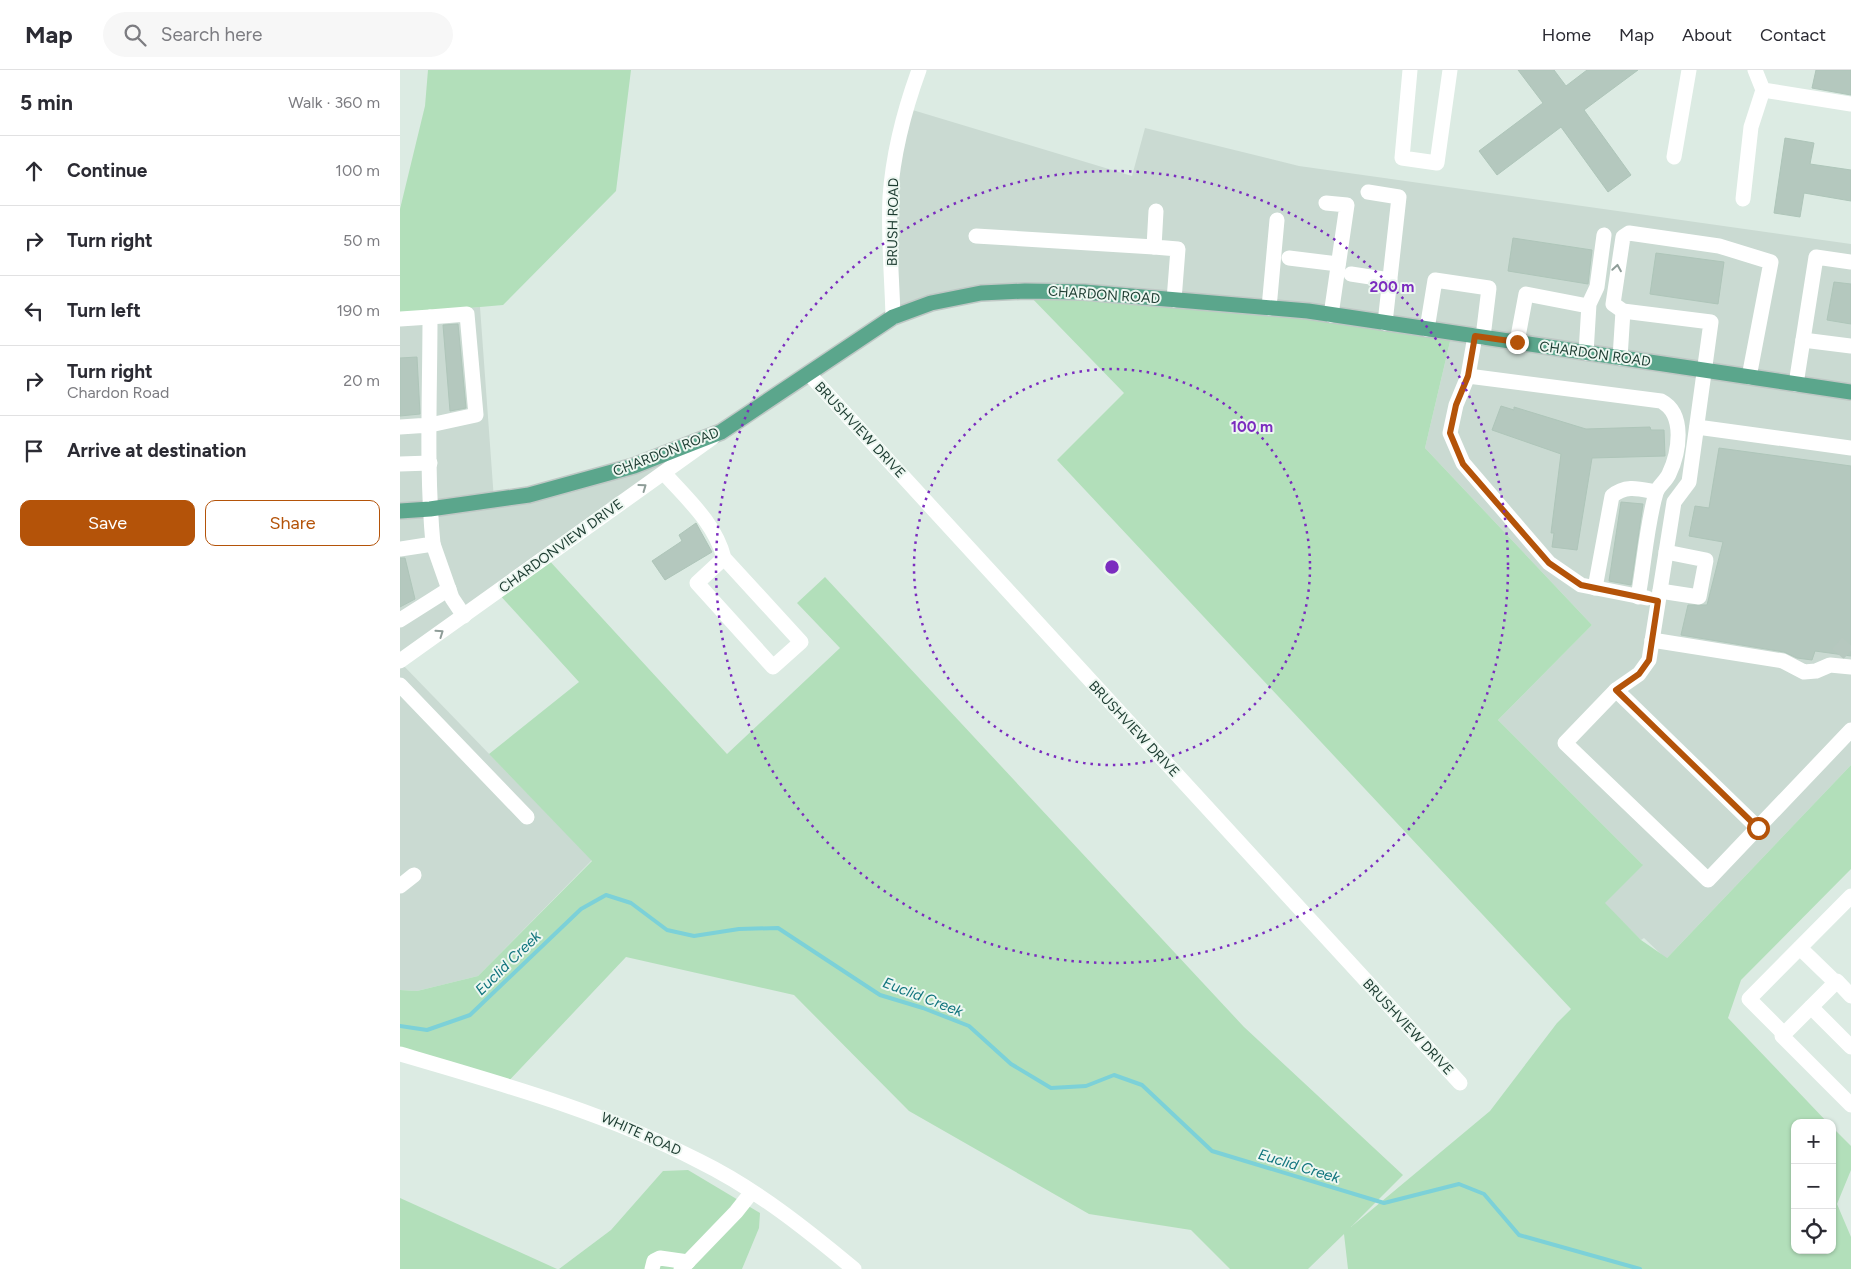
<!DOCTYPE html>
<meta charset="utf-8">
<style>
body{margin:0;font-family:Figtree,sans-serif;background:#f7f7f7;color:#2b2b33}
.controls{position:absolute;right:15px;bottom:15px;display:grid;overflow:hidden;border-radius:10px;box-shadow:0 1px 4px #0004}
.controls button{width:45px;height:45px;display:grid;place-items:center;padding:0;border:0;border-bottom:1px solid #e1e1e2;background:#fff;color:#2b2b33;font:25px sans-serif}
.stop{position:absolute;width:15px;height:15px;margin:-11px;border:4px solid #b45309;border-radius:50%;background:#fff}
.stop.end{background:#b45309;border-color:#fff;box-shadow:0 1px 5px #0008}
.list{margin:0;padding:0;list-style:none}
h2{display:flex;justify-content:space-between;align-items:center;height:65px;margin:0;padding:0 20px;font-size:21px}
h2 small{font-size:16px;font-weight:400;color:#7c7c81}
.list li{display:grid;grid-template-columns:32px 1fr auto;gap:15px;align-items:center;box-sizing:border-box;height:70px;padding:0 20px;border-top:1px solid #e1e1e2}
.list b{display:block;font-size:19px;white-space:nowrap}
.list p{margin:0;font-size:16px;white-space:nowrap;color:#7c7c81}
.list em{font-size:16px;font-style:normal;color:#7c7c81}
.actions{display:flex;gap:10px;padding:15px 20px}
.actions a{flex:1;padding:11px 0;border:1px solid #b45309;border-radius:10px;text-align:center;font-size:18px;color:#b45309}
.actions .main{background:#b45309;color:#fff}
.icon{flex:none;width:28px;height:28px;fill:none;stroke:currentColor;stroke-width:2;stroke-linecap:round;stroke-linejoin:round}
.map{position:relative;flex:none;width:1451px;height:1199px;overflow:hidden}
header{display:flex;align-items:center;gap:30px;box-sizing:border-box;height:70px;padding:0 25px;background:#fff;border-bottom:1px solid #e1e1e2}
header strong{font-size:24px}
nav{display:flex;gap:28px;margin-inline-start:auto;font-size:18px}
.search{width:350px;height:45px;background:#f7f7f7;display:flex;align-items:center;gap:12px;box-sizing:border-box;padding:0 18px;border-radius:28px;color:#7c7c81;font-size:19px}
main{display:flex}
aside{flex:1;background:#fff}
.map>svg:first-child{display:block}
.built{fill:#cadad2}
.green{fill:#b2dfba}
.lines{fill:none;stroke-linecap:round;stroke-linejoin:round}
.stream{stroke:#7cd1d8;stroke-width:4}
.building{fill:#b4c8be;stroke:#aec5b9}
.minor-tunnel{stroke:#b6c8bf;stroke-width:15;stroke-dasharray:15 8;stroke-linecap:butt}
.major-casing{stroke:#bfc8c5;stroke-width:18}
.minor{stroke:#fff;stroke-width:15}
.major{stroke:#5ba68c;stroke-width:15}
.oneway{stroke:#8e9d98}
.route{stroke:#b45309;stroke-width:6}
.ring{fill:none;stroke:#7b2cbf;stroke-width:2.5;stroke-dasharray:2.5 5}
.labels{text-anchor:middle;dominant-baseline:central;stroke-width:4;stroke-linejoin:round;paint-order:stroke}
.street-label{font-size:14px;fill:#1c3b30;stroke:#edf7f1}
.water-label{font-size:15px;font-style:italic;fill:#10747d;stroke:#edf7f1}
.centre{fill:#7b2cbf;stroke:#edf7f1;stroke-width:2.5}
.ring-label{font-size:15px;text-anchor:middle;font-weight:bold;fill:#7b2cbf;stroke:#edf7f1;stroke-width:4;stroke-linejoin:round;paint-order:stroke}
</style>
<header>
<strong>Map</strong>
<div class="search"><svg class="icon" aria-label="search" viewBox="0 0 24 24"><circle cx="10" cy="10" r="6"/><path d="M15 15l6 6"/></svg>Search here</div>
<nav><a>Home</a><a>Map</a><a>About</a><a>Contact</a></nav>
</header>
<main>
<aside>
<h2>5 min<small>Walk · 360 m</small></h2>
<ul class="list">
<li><svg class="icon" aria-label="ahead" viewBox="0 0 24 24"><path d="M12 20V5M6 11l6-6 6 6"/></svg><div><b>Continue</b></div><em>100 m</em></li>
<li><svg class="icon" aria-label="right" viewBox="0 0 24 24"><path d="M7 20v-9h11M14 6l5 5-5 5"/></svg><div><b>Turn right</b></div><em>50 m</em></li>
<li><svg class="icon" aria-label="left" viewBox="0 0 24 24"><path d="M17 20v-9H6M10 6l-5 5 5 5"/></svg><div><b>Turn left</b></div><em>190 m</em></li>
<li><svg class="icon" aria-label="right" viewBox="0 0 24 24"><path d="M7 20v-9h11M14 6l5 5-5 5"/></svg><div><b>Turn right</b><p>Chardon Road</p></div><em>20 m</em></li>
<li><svg class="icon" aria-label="arrive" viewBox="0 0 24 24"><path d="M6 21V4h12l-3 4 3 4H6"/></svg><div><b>Arrive at destination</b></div></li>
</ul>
<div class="actions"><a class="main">Save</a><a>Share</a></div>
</aside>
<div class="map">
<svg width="1451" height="1199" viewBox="0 0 1451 1199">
<rect width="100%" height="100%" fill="#dcebe3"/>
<g class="built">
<polygon points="506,38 732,106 745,58 899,96 1451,174 1451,695 1266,889 1244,868 1241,870 1204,833 1242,794 1098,650 1192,555 1025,378 1052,263 626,221 493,247 490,128"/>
<polygon points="80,237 94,430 129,425 321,362 0,591 0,244"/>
<polygon points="0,592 192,790 78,906 17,921 0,920"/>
</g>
<g class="green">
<polygon points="28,0 231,0 216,121 103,235 0,244 0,139 25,36"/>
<polygon points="625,221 684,222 1052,263 1025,378 1192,555 1098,650 1243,795 1205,833 1241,870 1267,888 1451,695 1451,799 1341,910 1328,948 1428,1053 1395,1053 1395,1180 1432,1180 1432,1057 1451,1076 1451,1100 1437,1134 1451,1167 1451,1199 948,1199 944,1164 908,1199 830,1199 791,1160 689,1144 509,1041 394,925 226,887 105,1015 0,984 0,920 17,921 78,906 192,791 89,684 179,612 97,522 146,487 327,684 440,578 397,533 425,507 844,957 1003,1105 951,1157 1090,1041 1157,953 1171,939 657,390 724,323"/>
<polygon points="288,1100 360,1143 359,1158 342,1199 159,1199 211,1160 263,1101"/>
<polygon points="0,1128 157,1199 0,1199"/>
</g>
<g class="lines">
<polyline class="stream" points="0,956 27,960 70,945 181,839 206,825 231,833 267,860 294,866 339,859 378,858 480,925 523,938 569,956 611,994 651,1018 686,1016 714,1005 742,1015 812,1081 984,1133 1059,1114 1084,1124 1119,1165 1240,1199"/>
</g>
<g class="building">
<polygon points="1118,0 1154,0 1166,16 1187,0 1238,0 1184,40 1231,105 1208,122 1161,57 1097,105 1079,81 1143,33"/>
<polygon points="1416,0 1451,0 1451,25 1412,18"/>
<polygon points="1385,68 1414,73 1410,94 1451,100 1451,131 1404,123 1400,147 1374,143"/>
<polygon points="1113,168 1192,180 1188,214 1108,201"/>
<polygon points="1256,183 1324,192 1318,234 1250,224"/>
<polygon points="1434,212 1451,214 1451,254 1427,250"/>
<polygon points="58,254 66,338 50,341 43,255"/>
<polygon points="17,287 20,344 0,346 0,288"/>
<polygon points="1101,336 1114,340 1114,337 1186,359 1250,357 1251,360 1264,360 1265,386 1192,388 1177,480 1152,477 1154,463 1151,463 1161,384 1092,360"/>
<polygon points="1319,378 1451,396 1451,586 1415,581 1412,590 1397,588 1384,582 1281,565 1288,535 1307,535 1323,472 1289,466 1295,436 1309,438"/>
<polygon points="1221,432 1243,434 1231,515 1209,511"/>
<polygon points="296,453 312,482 265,510 252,491 282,471 279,465"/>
<polygon points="0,488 5,488 15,529 0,537"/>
</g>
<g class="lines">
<polyline class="minor-tunnel" points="1438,584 1451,569"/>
<g class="major-casing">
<polyline id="major" points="0,441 30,439 129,425 234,396 321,362 493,247 531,233 581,223 625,221 684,222 908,241 1451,322"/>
</g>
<g class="minor">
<polyline points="1010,0 1002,88 1037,93 1050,0"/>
<polyline points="1355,0 1363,20 1451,34"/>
<polyline points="1274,87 1289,0"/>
<polyline points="968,122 999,127 985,253"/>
<polyline points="1343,129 1351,57 1363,20"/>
<polyline points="926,133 947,135 931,245"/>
<polyline points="756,141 754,177 778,179 774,230"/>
<polyline points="576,166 754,177"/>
<polyline points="889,188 938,194"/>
<polyline points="951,204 990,210"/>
<polyline points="869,238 877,150"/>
<path d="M493 247C492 207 488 167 490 127 493 84 504 41 519 0"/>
<polyline points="0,249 30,247"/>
<polyline points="1027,259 1035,210 1089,218 1083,267"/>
<polyline points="1075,266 1068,306 1056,335 1050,363 1063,393 1149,493 1181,515 1247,528"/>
<polyline points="1403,270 1451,276"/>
<polyline points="1117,272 1126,224 1188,236"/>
<polyline points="1186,283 1189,234 1197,217 1204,165"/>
<polyline points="1220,288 1223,241"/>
<polyline points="409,304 1060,1013"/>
<path d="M1068 306 1261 331C1286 344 1279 383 1269 404 1266 411 1258 416 1256 423 1247 453 1244 495 1238 527"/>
<polyline points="1396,314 1416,187 1451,192"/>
<path d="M0 357 30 355 76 345 67 244 30 247C30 322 26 399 33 474L0 479"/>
<polyline points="1297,357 1451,378"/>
<polyline points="0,394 30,393"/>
<path d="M264 403C287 429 315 453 324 488L297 513 373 597 401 572 324 488"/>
<polyline points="33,474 52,528 64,546"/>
<path d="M1195 518 1212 426C1226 414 1240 419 1256 422"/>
<polyline points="1260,521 1299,527 1306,490 1266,482"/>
<polyline points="0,550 49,519"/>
<polyline points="1252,570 1383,591 1404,602 1416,601 1430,595 1451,597"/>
<polyline points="0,591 312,368"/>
<polyline points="0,615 127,747"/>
<polyline points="1216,620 1239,604 1249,590 1274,432 1289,412 1311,252 1223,241 1213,234 1223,167 1229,163 1319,176 1371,192 1349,307"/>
<polyline points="1358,758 1216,620 1165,673 1308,810 1451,660"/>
<polyline points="0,816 14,805"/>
<polyline points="1400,878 1431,908"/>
<polyline points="1451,926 1437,911 1382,966 1451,1035"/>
<polyline points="1411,937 1451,977"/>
<polyline points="1380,960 1349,929 1451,826"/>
<path d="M0 984C102 1014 204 1042 299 1091 356 1119 406 1159 454 1199"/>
<polyline points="252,1199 254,1191 260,1188 288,1192"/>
<polyline points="281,1199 336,1142 351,1123"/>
</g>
<use href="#major" class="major"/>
</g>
<defs><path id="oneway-chevron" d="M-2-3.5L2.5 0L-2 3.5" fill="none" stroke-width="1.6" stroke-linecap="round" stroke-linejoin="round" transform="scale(1.25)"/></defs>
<g class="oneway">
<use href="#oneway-chevron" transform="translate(1217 198) rotate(-81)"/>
<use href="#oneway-chevron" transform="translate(243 417) rotate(-36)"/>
<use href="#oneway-chevron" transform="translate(40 563) rotate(-35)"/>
</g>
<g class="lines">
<polyline class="route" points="1117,272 1075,266 1068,306 1056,335 1050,363 1063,394 1149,493 1181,515 1258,531 1249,590 1239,604 1216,620 1358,758"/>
</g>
<g class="ring">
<circle cx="712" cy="497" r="198"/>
<circle cx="712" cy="497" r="396"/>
</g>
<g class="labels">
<g class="street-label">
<text transform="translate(493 152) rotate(-89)">BRUSH ROAD</text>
<text transform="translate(704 225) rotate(4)">CHARDON ROAD</text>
<text transform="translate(1195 284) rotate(8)">CHARDON ROAD</text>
<text transform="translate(460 360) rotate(47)">BRUSHVIEW DRIVE</text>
<text transform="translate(266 382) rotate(-21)">CHARDON ROAD</text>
<text transform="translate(161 476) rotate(-36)">CHARDONVIEW DRIVE</text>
<text transform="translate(734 659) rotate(47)">BRUSHVIEW DRIVE</text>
<text transform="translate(1008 957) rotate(47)">BRUSHVIEW DRIVE</text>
<text transform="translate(241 1064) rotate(24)">WHITE ROAD</text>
</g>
<g class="water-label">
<text transform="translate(108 893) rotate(-44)">Euclid Creek</text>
<text transform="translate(523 927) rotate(21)">Euclid Creek</text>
<text transform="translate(899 1096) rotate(17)">Euclid Creek</text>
</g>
</g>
<circle cx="712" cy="497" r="8" class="centre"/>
<g class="ring-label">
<text x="992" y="222">200 m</text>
<text x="852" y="362">100 m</text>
</g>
</svg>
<div class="controls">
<button>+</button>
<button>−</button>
<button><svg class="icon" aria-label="locate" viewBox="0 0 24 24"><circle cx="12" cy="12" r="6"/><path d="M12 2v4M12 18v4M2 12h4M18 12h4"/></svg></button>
</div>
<div class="stop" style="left:1358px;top:758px"></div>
<div class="stop end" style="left:1117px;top:272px"></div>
</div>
</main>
